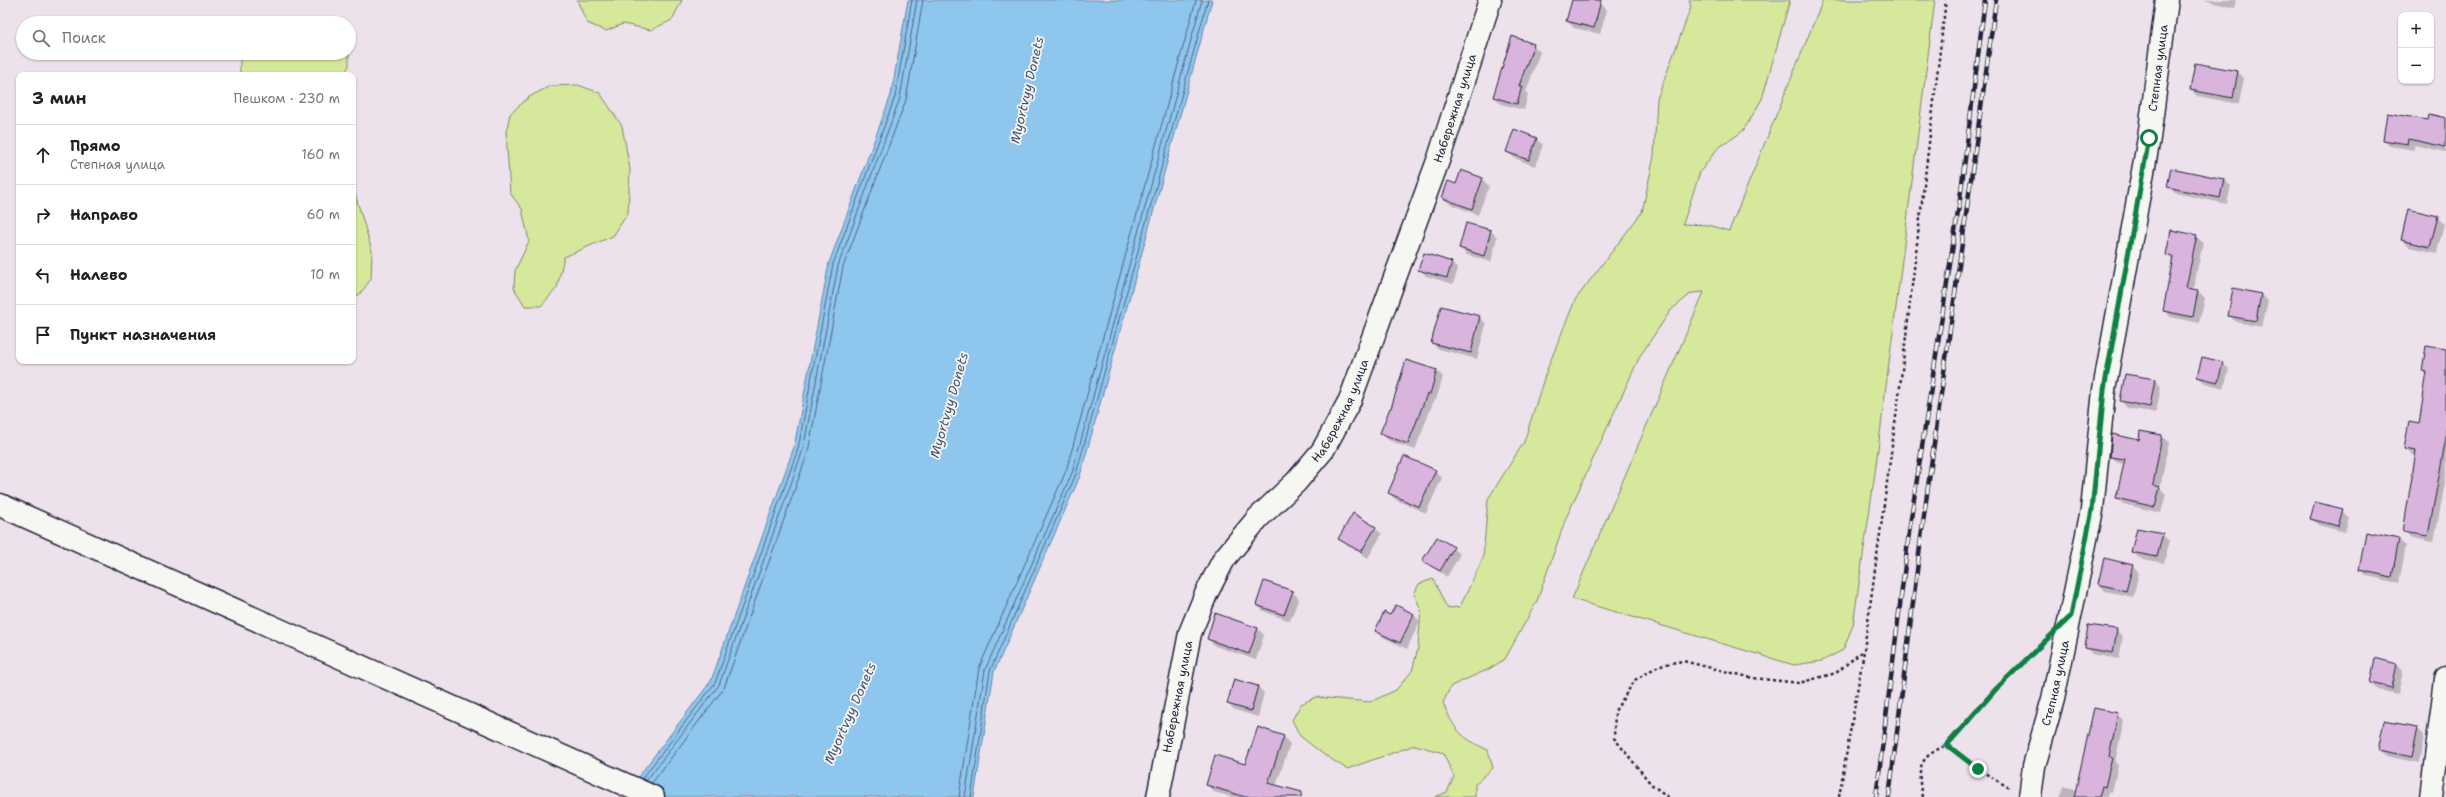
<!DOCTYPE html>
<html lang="ru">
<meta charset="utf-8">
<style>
body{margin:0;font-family:"Shantell Sans",sans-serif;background:#f2f2f2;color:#202124}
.controls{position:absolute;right:12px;top:12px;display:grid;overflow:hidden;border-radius:8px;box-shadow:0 1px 3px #0004}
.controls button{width:36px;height:36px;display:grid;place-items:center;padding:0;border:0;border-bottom:1px solid #e0e0e0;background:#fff;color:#202124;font:20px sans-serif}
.stop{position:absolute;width:12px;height:12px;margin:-9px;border:3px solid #0b8043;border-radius:50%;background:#fff}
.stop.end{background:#0b8043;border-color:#fff;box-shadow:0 1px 4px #0008}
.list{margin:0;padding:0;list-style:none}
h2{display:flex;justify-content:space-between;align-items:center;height:52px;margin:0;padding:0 16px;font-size:17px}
h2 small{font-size:13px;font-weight:400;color:#757577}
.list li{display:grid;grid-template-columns:26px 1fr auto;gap:12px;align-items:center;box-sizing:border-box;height:60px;padding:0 16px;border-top:1px solid #e0e0e0}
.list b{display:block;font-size:15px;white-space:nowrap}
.list p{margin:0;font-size:13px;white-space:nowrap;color:#757577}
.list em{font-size:13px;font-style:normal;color:#757577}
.icon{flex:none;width:22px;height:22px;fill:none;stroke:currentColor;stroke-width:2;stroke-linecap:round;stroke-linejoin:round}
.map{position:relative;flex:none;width:2446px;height:797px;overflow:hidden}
.search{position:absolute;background:#fff;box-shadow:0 1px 3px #0004;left:16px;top:16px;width:340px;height:44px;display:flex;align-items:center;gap:10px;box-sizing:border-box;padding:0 14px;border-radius:22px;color:#757577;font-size:15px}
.panel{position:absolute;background:#fff;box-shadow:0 1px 3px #0004;left:16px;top:72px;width:340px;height:292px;border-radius:8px}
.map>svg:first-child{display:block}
.green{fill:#d6e89c;stroke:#7c856c}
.water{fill:#8fc6ed;stroke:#6384a6}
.shadow{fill:#0003}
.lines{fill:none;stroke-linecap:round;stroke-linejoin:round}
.shore{stroke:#4e6482;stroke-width:1}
.building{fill:#d9b4dd;stroke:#22223b}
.minor-casing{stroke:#22223b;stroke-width:25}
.path{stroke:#22223b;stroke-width:2.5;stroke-dasharray:3 3;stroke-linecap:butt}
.minor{stroke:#f6f6f2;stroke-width:22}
.rail-casing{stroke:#22223b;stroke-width:4.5}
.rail{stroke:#f6f6f2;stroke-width:3;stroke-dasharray:9;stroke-linecap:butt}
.route{stroke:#0b8043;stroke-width:5}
.labels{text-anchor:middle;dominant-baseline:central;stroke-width:3.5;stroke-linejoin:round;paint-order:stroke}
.street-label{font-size:12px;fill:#22223b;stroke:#f6f6f2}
.water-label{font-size:13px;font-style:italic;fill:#435370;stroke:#f6f6f2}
</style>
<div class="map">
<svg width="2446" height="797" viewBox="0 0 2446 797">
<rect width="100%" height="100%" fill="#ede2ec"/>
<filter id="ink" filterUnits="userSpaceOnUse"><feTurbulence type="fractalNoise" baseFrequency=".025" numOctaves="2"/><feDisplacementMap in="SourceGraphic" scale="8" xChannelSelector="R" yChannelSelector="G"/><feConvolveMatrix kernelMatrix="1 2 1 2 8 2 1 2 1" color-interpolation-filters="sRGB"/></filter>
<g filter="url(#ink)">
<g class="green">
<polygon points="577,0 682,0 672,20 651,30 623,24 606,31 587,23"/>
<path d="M1689 0H1790L1762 99 1743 131 1717 149 1700 172 1683 224 1708 225 1729 231 1823 0H1935L1875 473 1853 625 1843 650 1822 661 1794 665 1572 599 1704 292 1692 293 1671 310 1640 356 1566 518 1537 601 1505 659 1489 669 1451 686 1443 703C1455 731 1460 737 1488 750L1493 768 1475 784V797H1435L1447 792 1454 777 1443 753 1415 745 1347 769 1323 754 1300 736 1292 720 1301 704 1316 697 1370 702 1396 690 1412 671 1418 648 1421 610 1414 594 1419 584 1433 579 1447 608 1460 607 1483 558 1488 499 1524 442 1546 372 1575 300 1642 212 1654 156 1657 99 1691 7Z"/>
<polygon points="349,48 349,66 343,75 240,75 240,56 242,53 349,53"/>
<polygon points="578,85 600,93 622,126 630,169 628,213 613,236 564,257 557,288 541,306 525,306 514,288 515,271 529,241 522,209 510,193 506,132 510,114 529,97 550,86"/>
<polygon points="353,187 372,251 371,279 359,295 353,296"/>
</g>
<polygon class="water" points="908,0 1212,0 1080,476 994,672 974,797 623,797 711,681 794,447 829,263 891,95"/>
<g class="shadow">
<polygon points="1573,0 1589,0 1600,3 1607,10 1600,34 1574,28 1567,21"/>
<polygon points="2203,0 2237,0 2235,8"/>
<polygon points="1533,45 1540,52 1526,92 1528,94 1524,110 1501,104 1494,97"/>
<polygon points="2238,72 2244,78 2239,104 2197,96 2191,90"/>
<polygon points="2446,118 2446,152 2414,145 2414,150 2390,146 2384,139 2429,121"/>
<polygon points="1536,139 1543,145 1535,166 1514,158 1507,151"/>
<polygon points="2172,169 2224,180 2231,186 2227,204 2175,193 2168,187"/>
<polygon points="1482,179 1489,186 1478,215 1450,204 1443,197 1457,186"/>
<polygon points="2437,217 2444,224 2437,253 2409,247 2403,240"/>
<polygon points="1467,224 1491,231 1497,237 1491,262 1467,255 1460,248"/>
<polygon points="2196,236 2203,243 2193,290 2198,291 2205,298 2199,323 2171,317 2164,311 2174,262 2167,255"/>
<polygon points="1451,263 1458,269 1453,284 1426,276 1420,269"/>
<polygon points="2261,295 2268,301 2262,327 2236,322 2229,315"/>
<polygon points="1479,317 1486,324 1477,359 1439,349 1432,343"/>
<polygon points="2446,350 2446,478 2434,542 2411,538 2404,531 2417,456 2412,455 2405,448 2420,425 2428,376 2423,371"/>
<polygon points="2222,363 2229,369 2224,388 2205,383 2198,377"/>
<polygon points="1437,371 1443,377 1436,400 1434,400 1415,450 1388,440 1381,433"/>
<polygon points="2155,380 2161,387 2156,413 2127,408 2121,401"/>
<polygon points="2141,432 2162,436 2169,443 2160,488 2166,494 2161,513 2123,504 2117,498 2125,464 2118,463 2111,456 2140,441"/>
<polygon points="1435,471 1442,478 1426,513 1396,500 1389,493"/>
<polygon points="2342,510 2349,517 2345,532 2318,525 2311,519"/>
<polygon points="1375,528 1382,534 1368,558 1339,539"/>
<polygon points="2162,534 2169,541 2164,563 2139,558 2132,552"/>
<polygon points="1437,538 1460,554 1447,577 1424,561"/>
<polygon points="2399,540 2406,546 2399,583 2367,576 2360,570"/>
<polygon points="2132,566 2139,573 2133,597 2105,591 2099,584"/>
<polygon points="1292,592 1299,598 1290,621 1263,611 1257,605"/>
<polygon points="1414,615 1420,621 1407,649 1383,637 1377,631 1390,616"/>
<polygon points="1258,629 1264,635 1256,660 1215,646 1208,639"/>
<polygon points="2116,630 2123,637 2119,659 2092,654 2086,647"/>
<polygon points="2397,664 2403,671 2398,694 2377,690 2371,683"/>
<polygon points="1235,680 1258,687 1264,693 1258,717 1235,710 1228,704"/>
<polygon points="2117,714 2124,721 2115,762 2118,765 2112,793 2109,792 2108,797 2060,797 2063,786 2077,790"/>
<polygon points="2417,728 2424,735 2419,763 2386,756 2379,750"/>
<polygon points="1284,737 1290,744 1276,786 1290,797 1232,797 1214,792 1207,785 1246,765"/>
</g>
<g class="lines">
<g class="shore">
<polyline points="642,779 715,683 798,449 833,264 895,97 912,0"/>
<polyline points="646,781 719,685 803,450 838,266 900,98 917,0"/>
<polyline points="652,783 724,688 808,452 843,267 906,100 923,0"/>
<polyline points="959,797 979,668 1066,471 1196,0"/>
<polyline points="965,797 985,670 1072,473 1202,0"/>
<polyline points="971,797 990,671 1076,474 1208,0"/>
</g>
</g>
<g class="building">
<polygon points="1572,0 1601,0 1594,28 1566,21"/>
<polygon points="1512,36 1534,44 1519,86 1522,86 1517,104 1493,97"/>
<polygon points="2195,63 2238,71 2233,98 2190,90"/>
<polygon points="2387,113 2428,120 2429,114 2446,118 2446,147 2408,139 2407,144 2383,140"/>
<polygon points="1514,129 1537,138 1529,160 1506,152"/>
<polygon points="2171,168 2224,179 2220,198 2167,187"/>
<polygon points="1461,170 1483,178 1472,209 1442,198 1448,181 1456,184"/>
<polygon points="2408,209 2438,216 2430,247 2401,240"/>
<polygon points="1466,223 1491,230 1484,256 1459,248"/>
<polygon points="2171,230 2197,235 2186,288 2198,290 2193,317 2163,311 2173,257 2166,255"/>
<polygon points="1424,253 1452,262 1447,278 1418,270"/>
<polygon points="2233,288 2261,294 2256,321 2228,316"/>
<polygon points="1441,306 1480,316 1471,353 1431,343"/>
<polygon points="2426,346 2446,349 2446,438 2428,536 2403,532 2416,451 2404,449 2409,422 2419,424 2427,372 2422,371"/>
<polygon points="2202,357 2223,362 2218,382 2197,377"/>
<polygon points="1406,360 1437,370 1430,394 1427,394 1408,444 1380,433 1390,408 1391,408"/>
<polygon points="2125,374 2155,379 2150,407 2120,401"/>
<polygon points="2140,431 2162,435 2153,485 2160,487 2155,507 2116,498 2125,459 2110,457 2112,434 2139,440"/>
<polygon points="1404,456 1436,470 1419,507 1388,493"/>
<polygon points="2315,502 2343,509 2338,526 2310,519"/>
<polygon points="1353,513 1376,527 1361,552 1338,539"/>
<polygon points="2137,528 2163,533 2157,557 2131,552"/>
<polygon points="2366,532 2399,539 2392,577 2359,570"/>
<polygon points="1437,537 1454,547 1440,571 1422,561"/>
<polygon points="2104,558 2133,565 2126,591 2098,584"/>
<polygon points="1264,581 1293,591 1284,615 1256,605"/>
<polygon points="1396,605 1414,614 1400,643 1375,631 1384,612 1390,615"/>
<polygon points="1215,613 1258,628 1249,654 1207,639"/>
<polygon points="2088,625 2117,629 2113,653 2085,648"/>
<polygon points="2375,658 2397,664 2392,688 2370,683"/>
<polygon points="1234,679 1258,686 1251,711 1227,704"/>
<polygon points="2094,708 2118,713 2109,757 2112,758 2105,787 2102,786 2099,797 2074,797"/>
<polygon points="2384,721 2418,727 2412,757 2378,750"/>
<polygon points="1258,727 1284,736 1268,783 1302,792 1301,797 1245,797 1206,785 1215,755 1245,764"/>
</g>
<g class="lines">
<g class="minor-casing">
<g id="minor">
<polyline points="0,505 653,797"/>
<path id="s1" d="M1158 797 1190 633 1206 594 1224 559 1258 518 1296 482 1323 450 1350 400 1439 158 1490 0"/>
<path id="s2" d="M2030 797 2034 766 2053 699 2092 510 2104 390 2149 138 2167 0"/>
<polyline points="2431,797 2446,679"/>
</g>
</g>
<g class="path">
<polyline points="1947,745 1996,689 2042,644"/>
<polyline points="1668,797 1651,784 1614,738 1615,711 1635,680 1660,665 1683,661 1753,678 1799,683 1836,673 1864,650 1899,395 1946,0"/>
<polyline points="1839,797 1864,651"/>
<path d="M1922 797C1917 768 1918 757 1947 745L1978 769 2011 789"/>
</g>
<use href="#minor" class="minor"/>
<g class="rail-casing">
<g id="rail">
<polyline points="1876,797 1910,525 1960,199 1985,0"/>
<polyline points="1889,797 1922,530 1996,0"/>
</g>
</g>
<use href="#rail" class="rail"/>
</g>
</g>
<g class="lines" filter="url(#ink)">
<polyline class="route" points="1978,769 1947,745 1996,689 2071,616 2092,510 2104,390 2149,138"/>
</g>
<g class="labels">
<g class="street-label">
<text stroke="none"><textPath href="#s2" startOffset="741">Степная улица</textPath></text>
<text stroke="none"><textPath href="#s1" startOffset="763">Набережная улица</textPath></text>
<text stroke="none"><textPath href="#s1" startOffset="439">Набережная улица</textPath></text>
<text stroke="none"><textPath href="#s2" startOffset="117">Степная улица</textPath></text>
<text stroke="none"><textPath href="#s1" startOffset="102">Набережная улица</textPath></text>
</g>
<g class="water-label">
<text transform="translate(1027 90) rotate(-77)">Myortvyy Donets</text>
<text transform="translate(949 405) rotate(-74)">Myortvyy Donets</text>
<text transform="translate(850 713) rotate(-66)">Myortvyy Donets</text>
</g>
</g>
</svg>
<div class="controls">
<button>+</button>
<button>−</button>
</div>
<div class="stop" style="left:2149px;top:138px"></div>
<div class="stop end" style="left:1978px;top:769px"></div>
<div class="search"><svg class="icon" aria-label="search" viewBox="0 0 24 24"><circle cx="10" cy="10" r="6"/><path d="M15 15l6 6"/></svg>Поиск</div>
<section class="panel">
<h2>3 мин<small>Пешком · 230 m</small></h2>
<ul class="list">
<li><svg class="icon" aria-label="ahead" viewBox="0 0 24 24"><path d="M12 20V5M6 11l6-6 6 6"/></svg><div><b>Прямо</b><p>Степная улица</p></div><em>160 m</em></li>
<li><svg class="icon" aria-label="right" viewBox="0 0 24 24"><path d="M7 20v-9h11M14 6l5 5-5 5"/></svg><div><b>Направо</b></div><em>60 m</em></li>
<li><svg class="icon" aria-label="left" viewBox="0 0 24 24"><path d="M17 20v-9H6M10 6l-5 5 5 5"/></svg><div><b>Налево</b></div><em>10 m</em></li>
<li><svg class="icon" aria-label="arrive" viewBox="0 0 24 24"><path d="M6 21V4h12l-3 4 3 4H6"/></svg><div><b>Пункт назначения</b></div></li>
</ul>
</section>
</div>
